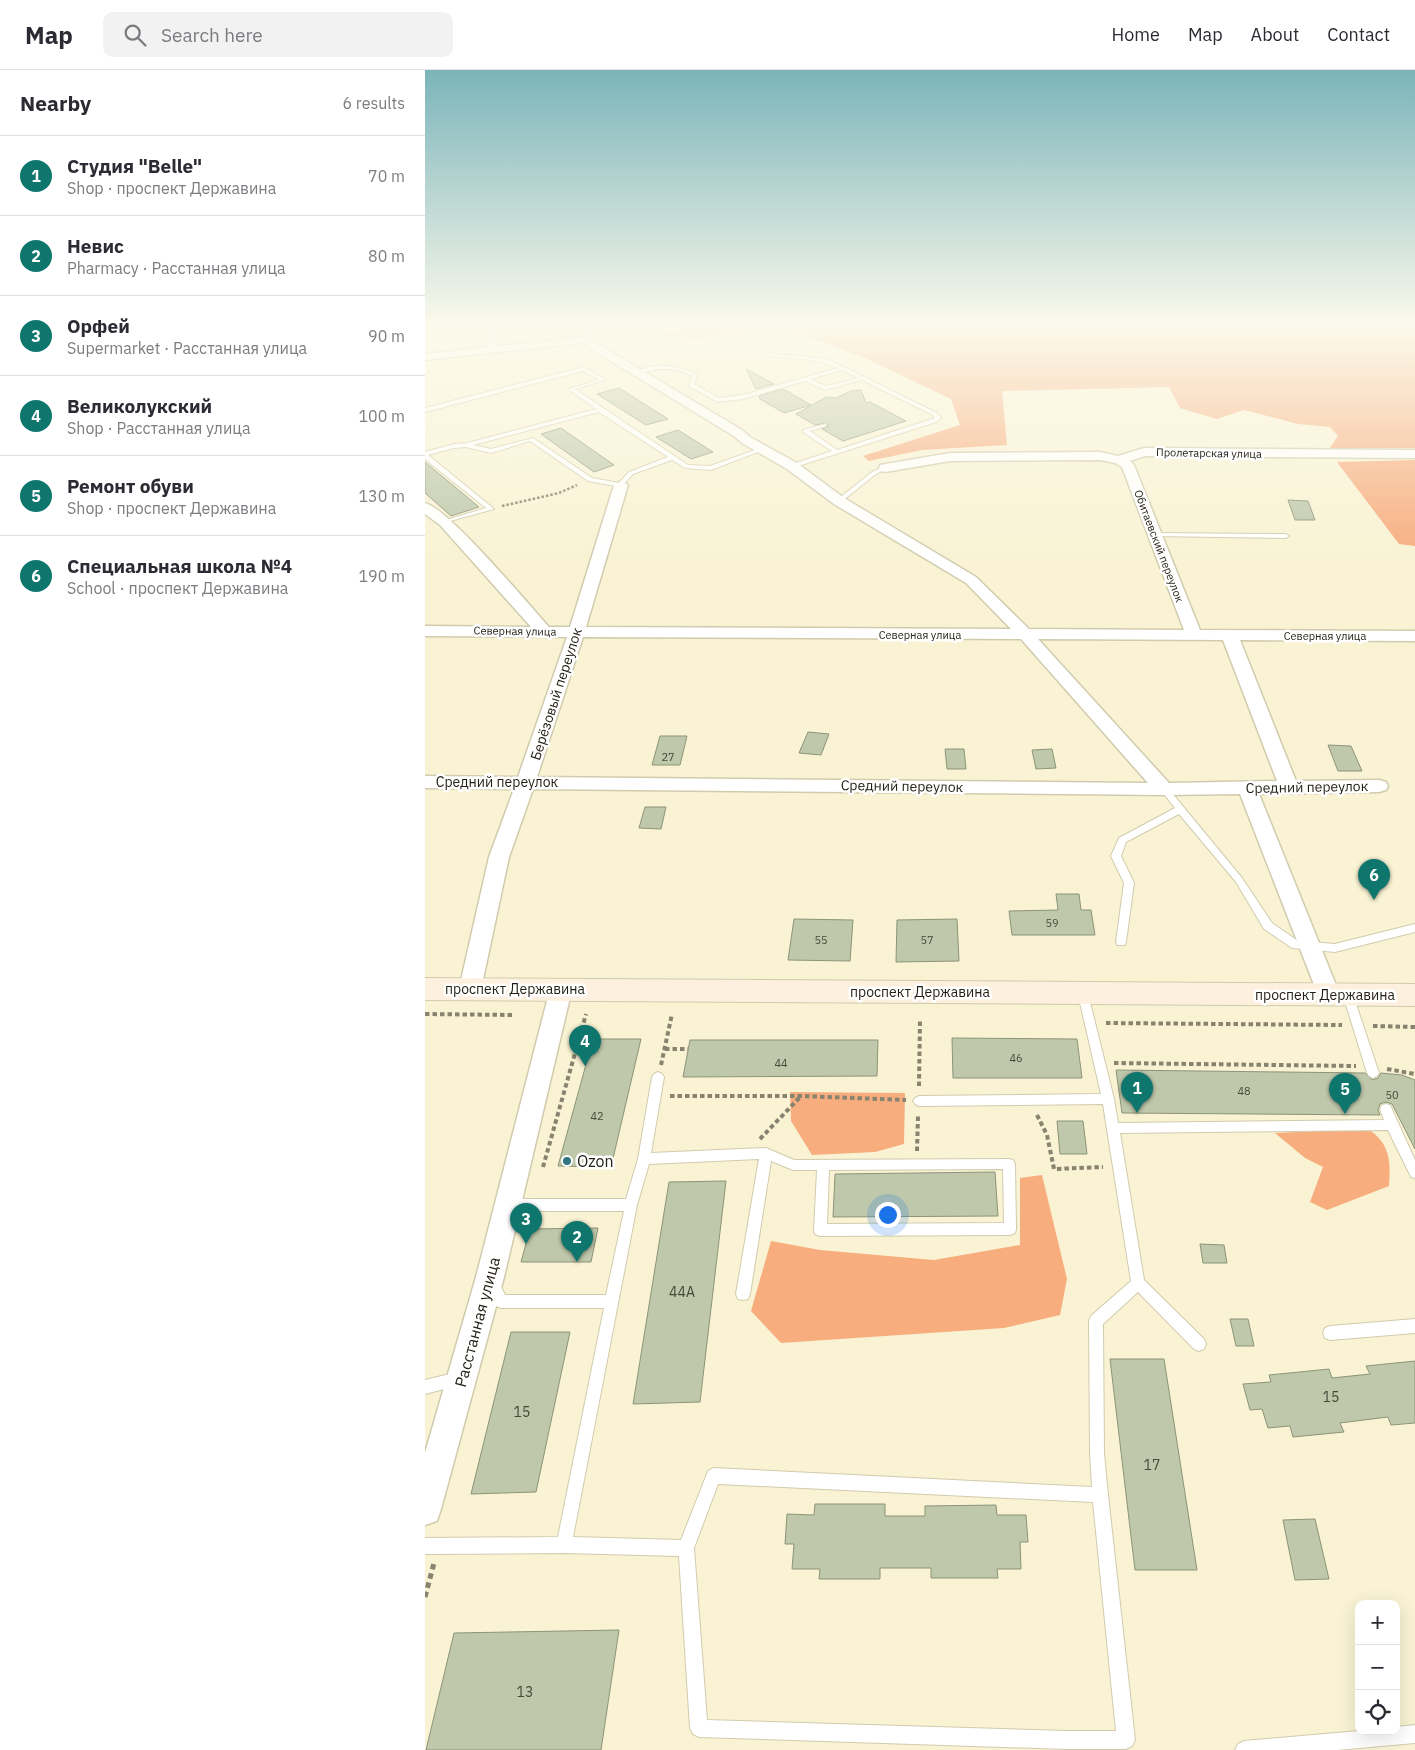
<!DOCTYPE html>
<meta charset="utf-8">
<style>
body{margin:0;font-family:"IBM Plex Sans",sans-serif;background:#f2f2f3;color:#2b2b33}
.controls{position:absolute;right:15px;bottom:15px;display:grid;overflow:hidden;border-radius:10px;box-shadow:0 5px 20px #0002}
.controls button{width:45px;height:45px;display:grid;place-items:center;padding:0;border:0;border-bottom:1px solid #e1e1e2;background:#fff;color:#2b2b33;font:25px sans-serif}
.you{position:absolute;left:462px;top:1144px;width:18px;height:18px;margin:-12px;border:4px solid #fff;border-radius:50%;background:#1a73e8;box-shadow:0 0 0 8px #1a73e833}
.badge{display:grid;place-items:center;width:32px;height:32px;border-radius:50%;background:#0f766e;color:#fff;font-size:16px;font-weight:700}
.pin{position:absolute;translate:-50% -41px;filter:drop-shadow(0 1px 2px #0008)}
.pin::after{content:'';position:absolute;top:26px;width:18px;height:15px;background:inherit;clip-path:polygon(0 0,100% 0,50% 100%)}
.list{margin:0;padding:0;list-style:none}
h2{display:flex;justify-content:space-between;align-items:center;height:65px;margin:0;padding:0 20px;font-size:21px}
h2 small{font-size:16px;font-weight:400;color:#7c7c81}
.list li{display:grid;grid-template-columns:32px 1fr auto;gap:15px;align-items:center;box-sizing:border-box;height:80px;padding:0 20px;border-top:1px solid #e1e1e2}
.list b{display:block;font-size:19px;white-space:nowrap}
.list p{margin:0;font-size:16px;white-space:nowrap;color:#7c7c81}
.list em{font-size:16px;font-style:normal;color:#7c7c81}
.icon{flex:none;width:28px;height:28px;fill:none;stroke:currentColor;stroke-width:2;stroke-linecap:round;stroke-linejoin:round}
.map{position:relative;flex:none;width:990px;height:1680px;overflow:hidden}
header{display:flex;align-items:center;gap:30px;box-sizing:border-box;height:70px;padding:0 25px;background:#fff;border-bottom:1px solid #e1e1e2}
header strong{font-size:24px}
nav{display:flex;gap:28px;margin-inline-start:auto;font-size:18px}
.search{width:350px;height:45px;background:#f2f2f3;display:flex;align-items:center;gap:12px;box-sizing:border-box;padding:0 18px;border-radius:10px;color:#7c7c81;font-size:19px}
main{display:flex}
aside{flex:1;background:#fff}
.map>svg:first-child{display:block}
.forest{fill:#f7ad7e}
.building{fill:#bfc8ab;stroke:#8c9478}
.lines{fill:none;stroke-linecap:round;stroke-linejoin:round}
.lane-casing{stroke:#d1cbad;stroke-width:2}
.street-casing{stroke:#d1cbad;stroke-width:3}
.secondary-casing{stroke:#d1cbad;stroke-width:2}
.path-far2{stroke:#87836e;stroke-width:2.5;stroke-dasharray:2.5 2;stroke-linecap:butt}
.path-far1{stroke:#87836e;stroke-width:4;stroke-dasharray:4.5 3;stroke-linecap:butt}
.path{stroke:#87836e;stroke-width:5;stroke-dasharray:5.5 4;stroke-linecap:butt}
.lane{fill:#fff;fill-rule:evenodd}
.street{fill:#fff;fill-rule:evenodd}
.secondary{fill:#fdf0df;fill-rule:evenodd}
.poi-dot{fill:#307783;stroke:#fff;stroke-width:2}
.labels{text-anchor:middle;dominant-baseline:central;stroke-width:5;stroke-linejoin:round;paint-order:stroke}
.far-street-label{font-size:11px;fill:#211e13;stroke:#fff}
.number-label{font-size:11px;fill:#484839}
.street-label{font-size:14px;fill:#211e13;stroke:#fff}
.near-number-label{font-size:14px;fill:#484839}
.near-poi-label{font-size:16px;fill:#211e13;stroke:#fff;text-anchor:start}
.near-street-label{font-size:16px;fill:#211e13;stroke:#fff}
</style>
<header>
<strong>Map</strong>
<div class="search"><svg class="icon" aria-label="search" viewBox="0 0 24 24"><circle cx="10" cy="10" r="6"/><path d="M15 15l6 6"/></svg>Search here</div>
<nav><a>Home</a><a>Map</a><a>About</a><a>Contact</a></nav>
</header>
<main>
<aside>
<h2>Nearby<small>6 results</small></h2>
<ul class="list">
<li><span class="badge">1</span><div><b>Студия &quot;Belle&quot;</b><p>Shop · проспект Державина</p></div><em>70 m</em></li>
<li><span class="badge">2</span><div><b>Невис</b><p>Pharmacy · Расстанная улица</p></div><em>80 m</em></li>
<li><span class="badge">3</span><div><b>Орфей</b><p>Supermarket · Расстанная улица</p></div><em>90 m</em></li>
<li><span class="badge">4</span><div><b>Великолукский</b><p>Shop · Расстанная улица</p></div><em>100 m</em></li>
<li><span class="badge">5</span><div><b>Ремонт обуви</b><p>Shop · проспект Державина</p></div><em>130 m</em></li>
<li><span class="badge">6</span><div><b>Специальная школа №4</b><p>School · проспект Державина</p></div><em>190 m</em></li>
</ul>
</aside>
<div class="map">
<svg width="990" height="1680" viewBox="0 0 990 1680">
<rect width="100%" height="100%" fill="#f9f3d4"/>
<g class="forest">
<polygon points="269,255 990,255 990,378 905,378 913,366 905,357 873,354 819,340 792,349 755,338 744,317 577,321 582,375 497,380 444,391 438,386 535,355 526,329 440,288 352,255 272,269 234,264"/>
<polygon points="990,390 990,476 974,474 912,392"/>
<polygon points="365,1022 480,1023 479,1074 450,1082 387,1085 366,1051"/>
<path d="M943 1059C965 1073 966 1092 964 1116L902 1140 885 1132 898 1097 880 1088 850 1063Z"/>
<polygon points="617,1105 642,1209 635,1245 579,1258 356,1273 326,1241 346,1171 395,1180 509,1190 595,1175 595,1108"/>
</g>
<g class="building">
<polygon points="321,299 349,314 331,319"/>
<polygon points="194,318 243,349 221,355 172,324"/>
<polygon points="358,319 386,335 359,343 335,329 334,326"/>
<polygon points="436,320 441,333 445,332 481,351 418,371 397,359 403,357 402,353 390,355 371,344 401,327 411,328 426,321"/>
<polygon points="136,358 189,395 169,402 116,364"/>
<polygon points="253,360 288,382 266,389 231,367"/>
<polygon points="0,392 54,437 26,446 0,423"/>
<polygon points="863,430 883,431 890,450 870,450"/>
<polygon points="383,662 404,664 396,685 374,683"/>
<polygon points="235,666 262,666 255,695 227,695"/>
<polygon points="903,675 926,676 937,701 913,701"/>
<polygon points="520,679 539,679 541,699 522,699"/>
<polygon points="627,679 631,698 611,699 607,680"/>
<polygon points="220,737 241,737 236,759 214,758"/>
<polygon points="631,824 654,824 656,840 666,840 670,865 587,865 584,841 633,840"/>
<polygon points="369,849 428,850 425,891 363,890"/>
<polygon points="532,849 534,891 471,892 472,850"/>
<polygon points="527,968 652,969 657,1008 528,1008"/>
<polygon points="168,969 216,969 186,1097 133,1096"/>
<polygon points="265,970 453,970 452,1006 258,1007"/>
<polygon points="691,1000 940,1003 947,1010 953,1008 956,1003 977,1005 990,1010 990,1079 967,1034 961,1032 955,1034 953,1040 955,1045 697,1043"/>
<polygon points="632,1051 658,1051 662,1084 635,1084"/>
<polygon points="570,1102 573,1146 408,1147 410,1104"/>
<polygon points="301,1111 275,1332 208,1334 244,1112"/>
<polygon points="173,1158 166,1192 96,1192 105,1159"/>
<polygon points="775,1174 799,1175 802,1193 778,1193"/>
<polygon points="805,1249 823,1249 829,1276 811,1276"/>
<polygon points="86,1262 145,1262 111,1422 46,1424"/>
<polygon points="685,1289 739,1289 772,1500 710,1500"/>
<polygon points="990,1291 990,1353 966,1355 963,1347 915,1353 919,1362 868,1367 865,1356 843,1358 837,1339 825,1340 818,1314 846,1312 844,1305 904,1299 907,1308 945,1304 941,1296"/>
<polygon points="390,1434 460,1434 460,1446 500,1446 500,1436 571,1435 572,1445 601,1445 603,1472 595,1472 596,1499 572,1499 573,1508 506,1508 506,1498 455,1498 455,1509 394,1509 395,1499 367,1499 369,1474 360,1474 362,1444 389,1445"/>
<polygon points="890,1449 904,1509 870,1510 858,1450"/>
<polygon points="194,1560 176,1680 1,1680 29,1563"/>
</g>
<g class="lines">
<g class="lane-casing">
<g id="lane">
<polygon points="68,255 72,255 70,279 67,281 64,279"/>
<polygon points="169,255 174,255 159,271 155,271 155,269"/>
<path d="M328 278 342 283 403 289 512 343 516 348 511 352 367 398 364 396 365 395 407 381 378 362V360L401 354V356L385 361 412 380 510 348 508 345 437 310 400 320 380 311 318 329 293 332 264 316 267 306C246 296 234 298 212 304L209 302C229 292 252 295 272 304L269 314 294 328 318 325 413 298C386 284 356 293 328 280ZM417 300 433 308 401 316 385 309Z"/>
<path d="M159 297 181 310 150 319 263 395 285 396 336 378 341 379 286 400 260 398 247 390 208 404 196 417 163 411 105 371 66 383 41 377 29 378 3 385 69 439 18 453V451L61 438 0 389V382L29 374 42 373 171 339 143 319 174 310 158 301 0 342V338ZM174 342 243 387 204 402 194 413 167 408 108 368 66 379 48 375Z"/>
<polygon points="458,397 463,398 451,404 416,432 412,432 412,430 447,402"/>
<polygon points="729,463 861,464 864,466 861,468 727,466 727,464"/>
<polygon points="739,716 742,717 817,808 847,853 873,871 910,874 990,854 990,862 910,882 867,878 839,859 811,812 754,744 701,772 696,786 709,813 701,872 700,875 692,875 691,872 699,813 686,786 694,768 750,738 735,719"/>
<path d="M658 920 662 921 663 924 689 1029 693 1053 959 1050 955 1039 957 1035 961 1034 965 1035 990 1090V1108L986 1107 963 1060 695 1063 719 1210 779 1269 781 1274 779 1279 774 1281 769 1279 713 1222 678 1254 679 1383 683 1425 710 1670 707 1676 701 1679H642L274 1667 268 1664 265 1658 254 1486 139 1483 0 1484V1468L133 1467 179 1238H76L71 1236 61 1215 63 1210 68 1209 73 1210 80 1225H181L199 1141H84L80 1139 78 1135 80 1131 84 1129H201L213 1089 227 1007 229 1004 233 1002 237 1004 239 1007 226 1083 341 1078 369 1090 584 1089 588 1090 590 1094 591 1159 590 1163 585 1165 395 1166 390 1164 389 1160 392 1100H368L346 1091 325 1224 323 1229 318 1230 313 1229 311 1224 334 1089 224 1094 212 1135 148 1467 256 1470 283 1401 288 1398 667 1417 665 1383 664 1251 666 1246 706 1211 678 1034 494 1036 490 1034 488 1031 490 1028 494 1026 676 1024 653 924 654 921ZM578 1099 579 1153 402 1154 404 1100ZM293 1414 668 1432 691 1661H642L282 1650 269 1478Z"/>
<polygon points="923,921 927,922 954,1003 952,1006 948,1008 944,1006 942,1003 918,925 919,922"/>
<polygon points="990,1249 990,1263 905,1270 900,1268 898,1263 900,1258 905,1256"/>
<polygon points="33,1302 38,1304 40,1309 38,1314 0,1324 0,1310"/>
<polygon points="990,1655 990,1673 912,1680 810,1680 813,1674 819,1671 934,1661 971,1661 971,1657"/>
</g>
</g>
<g class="street-casing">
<g id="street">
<path d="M157 267 166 270 317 360 325 367 372 393 419 428 551 507 604 559 759 560 697 397 690 393 675 390 525 391 460 402 455 401 454 398 455 395 525 383 675 382 693 386 719 378 990 380V388L720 386 705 391 709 395 775 560 990 561V571L815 570 871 711 954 710 961 712 963 716 961 720 954 722 834 724 915 925 912 931 904 934 896 931 893 925 815 724 739 725 108 719 84 787 56 919 53 925 45 928 37 925 34 919 64 787 89 719 0 718V706L93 707 142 567 0 566V556L106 557 15 455 0 444V433C24 439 103 534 124 557H145L189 415 196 411 203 415 161 557 586 559 541 513 409 434 362 399 317 373 309 366 156 273 0 290V284ZM158 567 596 569 723 713 112 707ZM613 569 798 570 852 711 744 713Z"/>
<polygon points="136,910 144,913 147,919 79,1207 16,1439 12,1451 0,1455 0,1383 51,1207 125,919 128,913"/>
</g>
</g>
<g class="secondary-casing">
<polygon id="secondary" points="0,908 990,914 990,936 0,930"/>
</g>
<polyline class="path-far2" points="77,436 134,423 152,415"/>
<g class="path-far1">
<polyline points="0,944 89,945"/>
<polyline points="681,953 917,955"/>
<polyline points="948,956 990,957"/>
<polyline points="240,979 263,979"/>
<polyline points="689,993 931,996"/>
<polyline points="236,995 247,944"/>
<polyline points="962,999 990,1004"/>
<polyline points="494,1016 495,950"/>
<polyline points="245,1026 376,1026 481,1030"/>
<polyline points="612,1045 622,1065 629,1099 678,1097"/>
<polyline points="335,1069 376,1026"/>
<polyline points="492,1081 493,1045"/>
<polyline points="118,1097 161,944"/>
</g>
<polyline class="path" points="0,1527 9,1493"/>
<use href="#lane" class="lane"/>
<use href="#street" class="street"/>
<use href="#secondary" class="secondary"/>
</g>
<linearGradient id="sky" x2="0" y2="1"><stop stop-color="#7bb4ba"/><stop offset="0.52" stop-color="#fcfaec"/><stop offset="1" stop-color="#fcfaec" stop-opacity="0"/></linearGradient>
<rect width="990" height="491" fill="url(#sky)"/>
<circle class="poi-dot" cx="142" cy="1091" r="5"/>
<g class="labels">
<g class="far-street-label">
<text transform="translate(784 383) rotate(1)">Пролетарская улица</text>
<text transform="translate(734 476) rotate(69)">Обитаевский переулок</text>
<text transform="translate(90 561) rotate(1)">Северная улица</text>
<text x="495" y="565">Северная улица</text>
<text x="900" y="566">Северная улица</text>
</g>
<g class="number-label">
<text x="243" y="687">27</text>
<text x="627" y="853">59</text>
<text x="396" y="870">55</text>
<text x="502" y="870">57</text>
<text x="591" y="988">46</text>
<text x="356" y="993">44</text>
<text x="819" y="1021">48</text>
<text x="967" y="1025">50</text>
<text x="172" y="1046">42</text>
</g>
<g class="street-label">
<text transform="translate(131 624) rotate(-72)">Берёзовый переулок</text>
<text x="72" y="712">Средний переулок</text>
<text transform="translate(477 716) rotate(1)">Средний переулок</text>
<text transform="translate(882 717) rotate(-1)">Средний переулок</text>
<text x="90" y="919">проспект Державина</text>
<text x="495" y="922">проспект Державина</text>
<text x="900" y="925">проспект Державина</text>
</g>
<g class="near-number-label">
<text x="257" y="1222">44А</text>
<text x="906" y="1327">15</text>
<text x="97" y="1342">15</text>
<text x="727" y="1395">17</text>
<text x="100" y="1622">13</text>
</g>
<g class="near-poi-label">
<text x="152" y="1091">Ozon</text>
</g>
<g class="near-street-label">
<text transform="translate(52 1252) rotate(-75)">Расстанная улица</text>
</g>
</g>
</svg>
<div class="controls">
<button>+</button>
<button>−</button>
<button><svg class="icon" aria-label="locate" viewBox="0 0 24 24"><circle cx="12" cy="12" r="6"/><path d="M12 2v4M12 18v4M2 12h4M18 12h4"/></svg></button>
</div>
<div class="you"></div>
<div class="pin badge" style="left:712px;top:1043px">1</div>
<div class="pin badge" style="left:152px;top:1192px">2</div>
<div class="pin badge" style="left:101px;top:1174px">3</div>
<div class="pin badge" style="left:160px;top:996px">4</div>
<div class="pin badge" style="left:920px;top:1044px">5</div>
<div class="pin badge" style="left:949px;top:830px">6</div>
</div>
</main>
